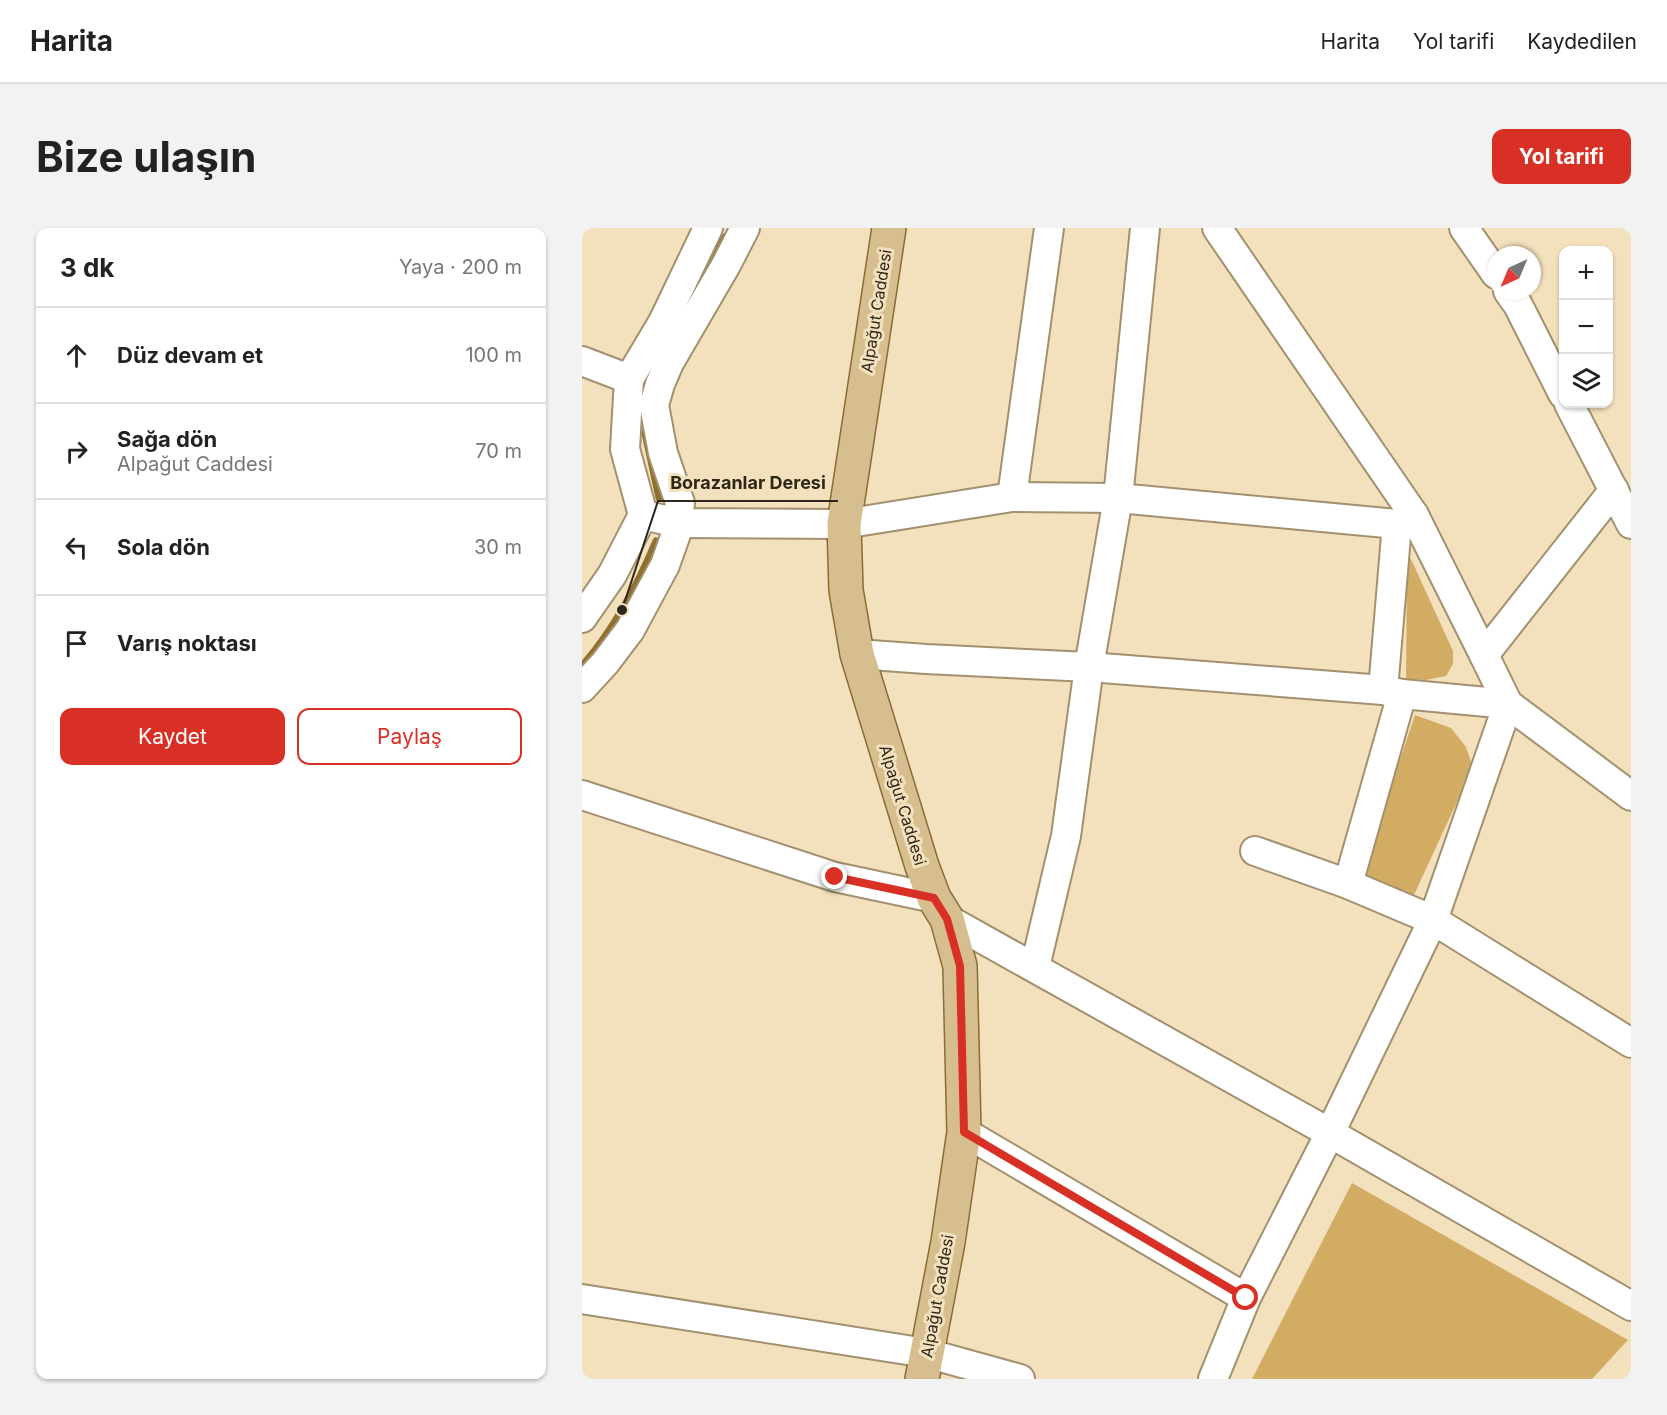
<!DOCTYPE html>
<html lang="tr">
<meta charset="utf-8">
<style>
body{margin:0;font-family:Inter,sans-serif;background:#f2f2f2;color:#222}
.controls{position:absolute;right:18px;top:18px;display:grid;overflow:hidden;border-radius:12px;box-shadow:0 2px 4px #0004}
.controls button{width:54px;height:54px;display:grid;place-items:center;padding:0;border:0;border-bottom:2px solid #e0e0e0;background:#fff;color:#222;font:30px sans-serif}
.compass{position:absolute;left:905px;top:18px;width:54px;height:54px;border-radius:50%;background:#fff;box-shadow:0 2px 4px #0004;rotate:224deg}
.stop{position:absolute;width:18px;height:18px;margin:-14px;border:4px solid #d93025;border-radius:50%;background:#fff}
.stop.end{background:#d93025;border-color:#fff;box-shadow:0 2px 6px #0008}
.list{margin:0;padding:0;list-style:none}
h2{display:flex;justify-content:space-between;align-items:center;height:78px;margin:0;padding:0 24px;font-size:26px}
h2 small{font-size:20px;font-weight:400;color:#767676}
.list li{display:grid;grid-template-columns:39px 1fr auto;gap:18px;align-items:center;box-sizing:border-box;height:96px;padding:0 24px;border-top:2px solid #e0e0e0}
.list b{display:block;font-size:22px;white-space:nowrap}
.list p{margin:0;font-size:20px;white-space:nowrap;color:#767676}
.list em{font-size:20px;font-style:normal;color:#767676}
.actions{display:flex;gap:12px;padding:18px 24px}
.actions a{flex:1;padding:14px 0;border:2px solid #d93025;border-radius:12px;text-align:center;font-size:21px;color:#d93025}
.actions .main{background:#d93025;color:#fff}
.icon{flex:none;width:33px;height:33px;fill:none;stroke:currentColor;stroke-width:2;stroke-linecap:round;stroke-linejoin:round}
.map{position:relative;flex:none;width:1049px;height:1151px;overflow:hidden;border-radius:12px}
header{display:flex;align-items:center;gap:36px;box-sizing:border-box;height:84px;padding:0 30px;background:#fff;border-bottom:2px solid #e0e0e0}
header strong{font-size:28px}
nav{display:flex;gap:33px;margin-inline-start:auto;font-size:21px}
.intro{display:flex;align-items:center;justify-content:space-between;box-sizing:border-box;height:144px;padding:0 36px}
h1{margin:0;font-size:42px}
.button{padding:15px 27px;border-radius:12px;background:#d93025;color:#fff;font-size:21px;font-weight:700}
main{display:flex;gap:36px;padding:0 36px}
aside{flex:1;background:#fff;border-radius:12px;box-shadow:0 2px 4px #0004}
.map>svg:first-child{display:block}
.green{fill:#d2ac63}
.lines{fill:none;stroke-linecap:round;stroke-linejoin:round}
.stream{stroke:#90702f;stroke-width:7}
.minor-casing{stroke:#a2906f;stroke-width:32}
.major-casing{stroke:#896c36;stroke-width:36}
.minor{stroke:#fff;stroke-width:28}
.major{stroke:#d6be8f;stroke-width:33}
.route{stroke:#d93025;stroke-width:8}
.labels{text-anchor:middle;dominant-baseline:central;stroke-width:6;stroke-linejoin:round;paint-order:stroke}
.street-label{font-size:16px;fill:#2e2619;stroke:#f3e0bd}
.leader{fill:none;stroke:#2e2619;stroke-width:2}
.callout-dot{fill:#2e2619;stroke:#f3e0bd;stroke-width:2}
.callout-label{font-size:18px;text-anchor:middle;font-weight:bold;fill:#2e2619;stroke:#f3e0bd;stroke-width:6;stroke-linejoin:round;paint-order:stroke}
</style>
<header>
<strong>Harita</strong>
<nav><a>Harita</a><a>Yol tarifi</a><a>Kaydedilen</a></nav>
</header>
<div class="intro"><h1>Bize ulaşın</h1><a class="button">Yol tarifi</a></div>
<main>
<aside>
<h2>3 dk<small>Yaya · 200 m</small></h2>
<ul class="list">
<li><svg class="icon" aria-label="ahead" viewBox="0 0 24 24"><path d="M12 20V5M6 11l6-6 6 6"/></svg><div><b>Düz devam et</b></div><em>100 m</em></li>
<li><svg class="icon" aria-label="right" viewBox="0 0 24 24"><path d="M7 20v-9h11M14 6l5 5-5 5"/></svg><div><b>Sağa dön</b><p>Alpağut Caddesi</p></div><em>70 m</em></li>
<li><svg class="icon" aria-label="left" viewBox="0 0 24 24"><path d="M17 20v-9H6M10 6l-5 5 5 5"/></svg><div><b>Sola dön</b></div><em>30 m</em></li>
<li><svg class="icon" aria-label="arrive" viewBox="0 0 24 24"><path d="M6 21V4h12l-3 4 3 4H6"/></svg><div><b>Varış noktası</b></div></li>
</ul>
<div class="actions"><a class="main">Kaydet</a><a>Paylaş</a></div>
</aside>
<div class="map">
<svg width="1049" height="1151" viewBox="0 0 1049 1151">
<rect width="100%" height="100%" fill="#f3e0bd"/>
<g class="green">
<polygon points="825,330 829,331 871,423 871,436 864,448 844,452 824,451"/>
<polygon points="833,487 869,500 884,519 891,539 832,667 779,647"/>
<polygon points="770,955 1046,1112 1010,1151 670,1151"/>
</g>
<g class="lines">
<g class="stream">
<polyline points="106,75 143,9"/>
<polyline points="63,205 77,270"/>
<path d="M0 438C32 401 55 358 74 313"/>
</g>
<g class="minor-casing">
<g id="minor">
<polyline points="635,0 832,287 902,427"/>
<polyline points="882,0 914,46"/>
<polyline points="926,63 936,77 981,166"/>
<polyline points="0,133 47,151"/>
<polyline points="987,176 1049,296"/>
<polyline points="1032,262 902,427 926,476 1049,568"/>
<polyline points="430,269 467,0"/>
<polyline points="61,287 96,295 262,296 430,269 536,270 815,296 832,287"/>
<polyline points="0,390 30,347 61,287 43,221 47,151 81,94 126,0"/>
<polyline points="275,426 344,431 507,439 801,462 820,466 926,476 851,692 1049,815"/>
<polyline points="0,460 23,435 48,402 83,337 94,306 98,275 81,225 72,177 78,156 87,135 144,37 163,0"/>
<polyline points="801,462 815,296"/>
<polyline points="0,567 253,649 352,670"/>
<polyline points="766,656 820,466"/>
<polyline points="365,691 748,905 1049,1078"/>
<polyline points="453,739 484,608 507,439 536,270 563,0"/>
<polyline points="382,904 664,1070"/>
<polyline points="0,1071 344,1125 438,1151"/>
<polyline points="631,1151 664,1070 748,905 851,692 766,656 673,623"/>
</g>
</g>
<g class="major-casing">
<polyline id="major" points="307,0 262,296 264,362 275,426 340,638 352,670 365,691 378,738 382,904 366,1014 340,1151"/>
</g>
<use href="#minor" class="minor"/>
<use href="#major" class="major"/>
</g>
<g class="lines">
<polyline class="route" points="253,649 352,670 365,691 378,738 382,904 664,1070"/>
</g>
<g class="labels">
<g class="street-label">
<text transform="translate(294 83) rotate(-81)">Alpağut Caddesi</text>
<text transform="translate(321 577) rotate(73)">Alpağut Caddesi</text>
<text transform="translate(355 1068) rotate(-80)">Alpağut Caddesi</text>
</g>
</g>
<path class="leader" d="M40 382L76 273H256"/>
<circle class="callout-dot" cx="40" cy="382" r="6"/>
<g class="callout-label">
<text x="166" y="261">Borazanlar Deresi</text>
</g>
</svg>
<div class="controls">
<button>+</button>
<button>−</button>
<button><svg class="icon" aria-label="layers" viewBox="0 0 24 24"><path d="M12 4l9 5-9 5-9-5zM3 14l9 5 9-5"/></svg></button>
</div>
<svg class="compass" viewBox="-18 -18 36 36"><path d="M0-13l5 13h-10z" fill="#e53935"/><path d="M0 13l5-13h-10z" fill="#767676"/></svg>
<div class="stop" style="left:664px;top:1070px"></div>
<div class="stop end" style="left:253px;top:649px"></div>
</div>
</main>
